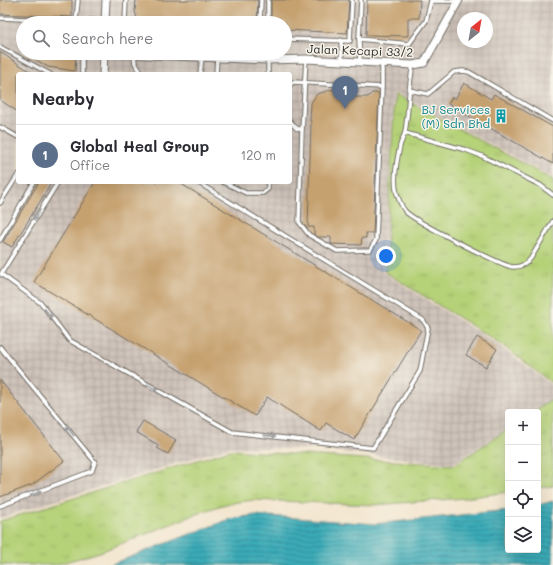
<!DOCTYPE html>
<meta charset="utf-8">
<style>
body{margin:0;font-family:Mali,sans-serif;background:#f7f7f7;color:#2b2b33}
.controls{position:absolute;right:12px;bottom:12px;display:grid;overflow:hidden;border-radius:4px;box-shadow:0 4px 16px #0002}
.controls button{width:36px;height:36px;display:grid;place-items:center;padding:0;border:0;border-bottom:1px solid #e1e1e2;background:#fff;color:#2b2b33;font:20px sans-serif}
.compass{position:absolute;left:457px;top:12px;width:36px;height:36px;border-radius:50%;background:#fff;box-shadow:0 4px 16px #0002;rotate:31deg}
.you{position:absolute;left:386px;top:256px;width:14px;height:14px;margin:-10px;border:3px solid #fff;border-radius:50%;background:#1a73e8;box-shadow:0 0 0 6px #1a73e833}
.badge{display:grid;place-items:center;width:26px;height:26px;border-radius:50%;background:#db2777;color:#fff;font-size:13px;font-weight:700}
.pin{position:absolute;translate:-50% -33px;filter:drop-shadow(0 1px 2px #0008)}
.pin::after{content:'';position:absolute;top:21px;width:14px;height:12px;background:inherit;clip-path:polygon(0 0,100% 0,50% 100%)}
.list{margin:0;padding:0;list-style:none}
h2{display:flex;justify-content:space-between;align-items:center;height:52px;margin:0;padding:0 16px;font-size:17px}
h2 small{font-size:13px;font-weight:400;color:#7c7c81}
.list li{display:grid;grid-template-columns:26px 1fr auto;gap:12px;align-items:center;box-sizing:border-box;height:60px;padding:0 16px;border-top:1px solid #e1e1e2}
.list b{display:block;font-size:15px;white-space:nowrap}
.list p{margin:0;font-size:13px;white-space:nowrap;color:#7c7c81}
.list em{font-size:13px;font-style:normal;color:#7c7c81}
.icon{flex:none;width:22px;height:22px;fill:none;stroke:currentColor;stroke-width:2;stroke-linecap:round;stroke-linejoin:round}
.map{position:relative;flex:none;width:553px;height:565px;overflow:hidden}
.search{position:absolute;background:#fff;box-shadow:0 4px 16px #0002;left:16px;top:16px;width:276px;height:44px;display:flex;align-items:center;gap:10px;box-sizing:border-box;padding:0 14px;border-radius:22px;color:#7c7c81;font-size:15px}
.panel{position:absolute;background:#fff;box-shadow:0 4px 16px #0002;left:16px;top:72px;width:276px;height:112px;border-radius:4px}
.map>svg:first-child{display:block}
.industrial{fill:url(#industrial-grid);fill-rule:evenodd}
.grass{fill:url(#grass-tufts);stroke:#707e52}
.water{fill:url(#water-rules);stroke:#336b71}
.building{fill:#c6a170}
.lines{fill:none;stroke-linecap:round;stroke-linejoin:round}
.lane-casing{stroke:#716c64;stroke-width:5.5}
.street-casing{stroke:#716c64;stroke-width:9}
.lane{stroke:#fff;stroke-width:3.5}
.street{stroke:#fff;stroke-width:7}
.oneway{stroke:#a0a0a0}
.labels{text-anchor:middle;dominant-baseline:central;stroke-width:3;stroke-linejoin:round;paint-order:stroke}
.street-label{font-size:12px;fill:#2b2b2b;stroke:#f7f3e8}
.culture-label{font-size:12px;fill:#0d838f;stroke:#f7f3e8;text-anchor:end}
</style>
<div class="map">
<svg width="553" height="565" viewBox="0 0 553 565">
<defs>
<pattern id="industrial-grid" width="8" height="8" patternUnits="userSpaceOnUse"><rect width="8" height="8" fill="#cec2b9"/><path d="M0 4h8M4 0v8" fill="none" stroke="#b1a79f"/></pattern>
<pattern id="grass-tufts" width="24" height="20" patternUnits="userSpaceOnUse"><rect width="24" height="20" fill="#b5d278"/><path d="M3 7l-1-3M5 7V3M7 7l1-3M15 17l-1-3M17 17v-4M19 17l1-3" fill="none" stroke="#9cb468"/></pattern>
<pattern id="water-rules" width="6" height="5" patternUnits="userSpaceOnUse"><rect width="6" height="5" fill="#3babb7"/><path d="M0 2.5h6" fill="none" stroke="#328b95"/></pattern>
</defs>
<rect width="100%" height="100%" fill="#f7f3e8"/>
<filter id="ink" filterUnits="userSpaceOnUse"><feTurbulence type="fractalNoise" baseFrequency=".025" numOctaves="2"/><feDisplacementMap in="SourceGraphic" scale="8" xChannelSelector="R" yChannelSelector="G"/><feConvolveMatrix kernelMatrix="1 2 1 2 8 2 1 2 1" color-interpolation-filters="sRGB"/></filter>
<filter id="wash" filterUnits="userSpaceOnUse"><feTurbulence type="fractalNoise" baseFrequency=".012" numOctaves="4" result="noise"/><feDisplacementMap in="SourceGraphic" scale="16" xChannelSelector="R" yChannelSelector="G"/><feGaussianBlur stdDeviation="0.9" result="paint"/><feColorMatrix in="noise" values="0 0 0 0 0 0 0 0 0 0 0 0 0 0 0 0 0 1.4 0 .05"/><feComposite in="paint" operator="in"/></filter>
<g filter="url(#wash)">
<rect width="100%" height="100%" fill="#f3e5cd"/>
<path class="industrial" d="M0 0H553V178L394 92 384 273 497 344 553 386V398L532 412H508V428L453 464 321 450 230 447 0 518ZM463 18H487V42H463ZM23 23H285V53H23ZM18 74H290V182H18Z"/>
<g class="grass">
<polygon points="395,94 553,180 553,384 498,342 385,272"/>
<polygon points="553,398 553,486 538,488 538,412 533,412"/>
<polygon points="508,429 508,492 465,498 374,505 253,500 226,504 204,511 100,552 55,565 0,565 0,521 230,450 454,465"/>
</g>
<polygon class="water" points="553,501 553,565 109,565 230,519 255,515 375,524 508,510 508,550 538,550 538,505"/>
<g id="blocks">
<g class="building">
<polygon points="0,0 72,0 72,17 0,14"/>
<polygon points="136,0 258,0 257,23 138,23 135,11"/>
<polygon points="271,0 349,0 347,33 285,30 285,23 271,23"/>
<polygon points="367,0 420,0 419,18 408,18 408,36 366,35"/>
<polygon points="0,52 34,74 18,74 18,112 0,100"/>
<polygon points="24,53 76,53 75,71 48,67"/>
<polygon points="464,83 491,99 494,94 553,127 553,164 448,104 452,97 455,99"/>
<polygon points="334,89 339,90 339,97 368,97 372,93 379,93 373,233 366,233 366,238 362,238 361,245 331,244 331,237 318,237 314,234 314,227 308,227 311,121 310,121 311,103 317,94"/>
<polygon points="39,182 52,182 12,247 3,242"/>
<polygon points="95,182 178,182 421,330 354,440 326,423 321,431 267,397 255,416 34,282"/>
<polygon points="477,337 497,349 486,367 466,355"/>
<polygon points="0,380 64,461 32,485 0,497"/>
<polygon points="143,421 176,440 168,454 157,448 158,445 136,432"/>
</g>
</g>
</g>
<g filter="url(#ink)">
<use href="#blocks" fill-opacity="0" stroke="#716c64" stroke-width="1"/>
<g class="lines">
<g class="lane-casing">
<g id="lane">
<polyline points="361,0 359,39 409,44 426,21 431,1 431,0"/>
<polyline points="431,1 458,1"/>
<polyline points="0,18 76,21 105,20"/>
<polyline points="76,21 78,0"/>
<polyline points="125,23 126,0"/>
<polyline points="260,23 261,0"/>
<polyline points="268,23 268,0"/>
<polyline points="285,39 350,41 352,0"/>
<polyline points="359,39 360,62"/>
<polyline points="341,40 342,61"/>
<polyline points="0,47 50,74"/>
<polyline points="268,53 268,74"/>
<polyline points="134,55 135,63 142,74"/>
<polyline points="306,59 302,130 299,222 309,235 337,251 370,250 376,240 382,87 382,63"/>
<path d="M413 65C408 87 409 110 405 132 404 137 401 141 400 146 397 159 393 181 397 194 399 200 401 206 405 211 412 220 502 266 513 267 520 267 527 264 531 258L553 221"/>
<polyline points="82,74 82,53"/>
<polyline points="200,74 202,58"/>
<polyline points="216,74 217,58"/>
<polyline points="290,85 293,82 382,87"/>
<polyline points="409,90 428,94 454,72 463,71 469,72 553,121"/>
<polyline points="290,121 296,128 302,130"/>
<polyline points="0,127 18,137"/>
<polyline points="405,133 466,150 482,156 540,185 553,195"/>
<polyline points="58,182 1,274 42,304 69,340 232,432 373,448 420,371 428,328 423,320 197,182"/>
<polyline points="223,182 246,193 263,193 268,189 268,182"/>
<polyline points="0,203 18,175"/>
<polyline points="0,240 34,182"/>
<polyline points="0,347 95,462 92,471 0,506"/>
</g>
</g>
<g class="street-casing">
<g id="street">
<polyline points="105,23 106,0"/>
<polyline points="104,53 268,60 306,59 413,65 424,63 459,0"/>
<polyline points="103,74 104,53"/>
</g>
</g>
<use href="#lane" class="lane"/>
<use href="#street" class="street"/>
</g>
<defs><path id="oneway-shaft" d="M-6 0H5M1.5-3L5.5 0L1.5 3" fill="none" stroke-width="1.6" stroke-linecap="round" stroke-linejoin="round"/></defs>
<g class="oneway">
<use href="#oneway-shaft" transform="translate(37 215) rotate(121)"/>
<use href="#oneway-shaft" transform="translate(48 313) rotate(53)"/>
<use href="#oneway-shaft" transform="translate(152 387) rotate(29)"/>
<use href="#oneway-shaft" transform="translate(70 431) rotate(-129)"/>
<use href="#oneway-shaft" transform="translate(270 436) rotate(6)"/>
<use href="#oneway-shaft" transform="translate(36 493) rotate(-21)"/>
</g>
</g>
<defs>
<g id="building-bare" transform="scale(1.08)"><path d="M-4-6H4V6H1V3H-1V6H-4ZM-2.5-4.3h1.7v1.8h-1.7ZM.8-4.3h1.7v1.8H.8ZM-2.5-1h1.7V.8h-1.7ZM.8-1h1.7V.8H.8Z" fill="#0f9aa8" stroke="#f7f3e8" stroke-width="2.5" paint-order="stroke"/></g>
</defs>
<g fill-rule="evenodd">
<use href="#building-bare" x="501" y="116"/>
</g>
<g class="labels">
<g class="street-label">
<text transform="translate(360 50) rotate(2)">Jalan Kecapi 33/2</text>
</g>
<g class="culture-label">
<text x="490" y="109">BJ Services<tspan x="490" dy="14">(M) Sdn Bhd</tspan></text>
</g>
</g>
</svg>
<div class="controls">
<button>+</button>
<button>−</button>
<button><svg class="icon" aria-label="locate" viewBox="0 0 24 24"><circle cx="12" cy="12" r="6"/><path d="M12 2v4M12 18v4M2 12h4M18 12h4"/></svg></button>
<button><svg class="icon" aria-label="layers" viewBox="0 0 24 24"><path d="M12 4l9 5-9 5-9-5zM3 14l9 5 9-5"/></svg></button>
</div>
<svg class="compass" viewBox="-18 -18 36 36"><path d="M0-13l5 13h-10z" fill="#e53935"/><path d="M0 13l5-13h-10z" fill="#7c7c81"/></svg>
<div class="you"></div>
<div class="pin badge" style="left:345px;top:109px;background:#5c6f8a">1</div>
<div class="search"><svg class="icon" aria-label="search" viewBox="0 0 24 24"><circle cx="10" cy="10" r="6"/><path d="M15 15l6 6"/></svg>Search here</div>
<section class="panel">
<h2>Nearby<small></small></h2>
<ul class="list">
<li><span class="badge" style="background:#5c6f8a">1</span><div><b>Global Heal Group</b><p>Office</p></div><em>120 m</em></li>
</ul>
</section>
</div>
